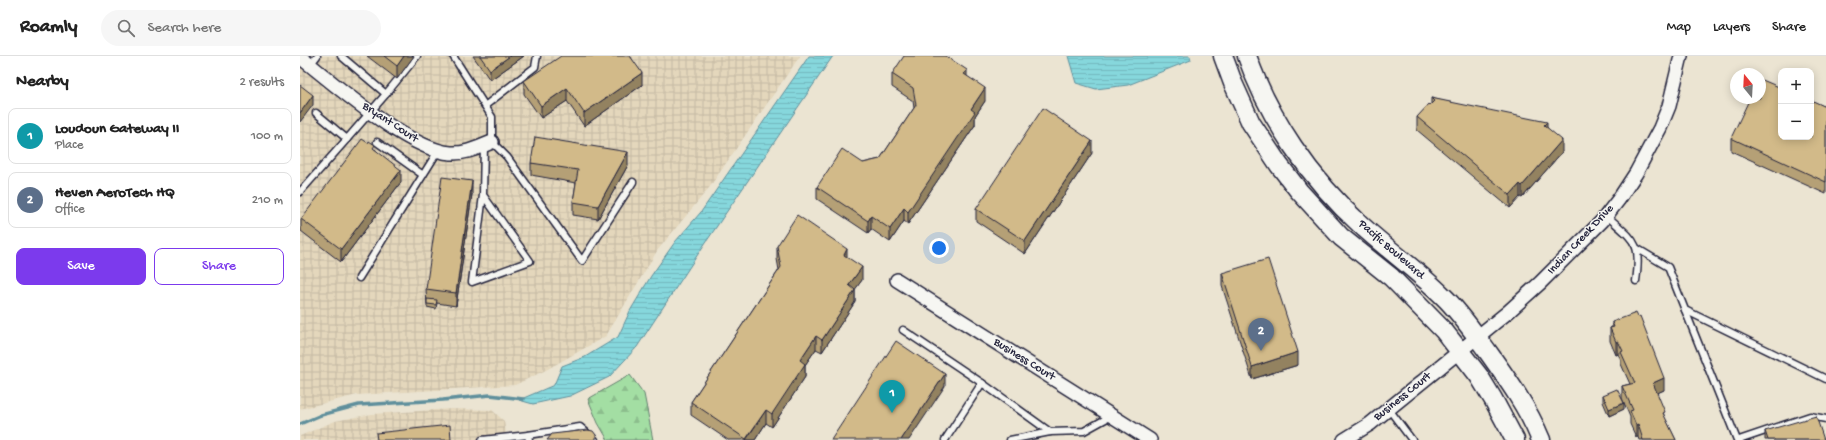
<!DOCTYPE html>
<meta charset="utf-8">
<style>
body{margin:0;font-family:"Gochi Hand",sans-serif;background:#f6f6f6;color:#222}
.controls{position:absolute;right:12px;top:12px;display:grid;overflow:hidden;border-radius:8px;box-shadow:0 2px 10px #0003}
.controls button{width:36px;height:36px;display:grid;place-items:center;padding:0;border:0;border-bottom:1px solid #e0e0e0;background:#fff;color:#222;font:20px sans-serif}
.compass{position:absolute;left:1430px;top:12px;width:36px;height:36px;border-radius:50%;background:#fff;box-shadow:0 2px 10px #0003;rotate:342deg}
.you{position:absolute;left:639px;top:192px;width:14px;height:14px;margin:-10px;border:3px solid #fff;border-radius:50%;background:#1a73e8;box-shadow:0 0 0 6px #1a73e833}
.badge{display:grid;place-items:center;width:26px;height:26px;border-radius:50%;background:#7c3aed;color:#fff;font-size:13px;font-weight:700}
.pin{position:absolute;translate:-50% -33px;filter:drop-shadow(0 1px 2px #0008)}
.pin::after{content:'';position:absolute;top:21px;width:14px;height:12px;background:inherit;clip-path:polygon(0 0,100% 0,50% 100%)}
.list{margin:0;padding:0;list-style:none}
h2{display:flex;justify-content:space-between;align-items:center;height:52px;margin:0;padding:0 16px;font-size:17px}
h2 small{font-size:13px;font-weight:400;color:#767676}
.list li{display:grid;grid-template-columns:26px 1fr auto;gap:12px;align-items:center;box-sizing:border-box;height:56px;margin:0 8px 8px;padding:0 8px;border:1px solid #e0e0e0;border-radius:8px}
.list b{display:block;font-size:15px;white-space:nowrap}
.list p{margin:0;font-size:13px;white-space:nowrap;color:#767676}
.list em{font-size:13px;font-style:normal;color:#767676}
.actions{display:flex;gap:8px;padding:12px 16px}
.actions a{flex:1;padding:9px 0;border:1px solid #7c3aed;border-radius:8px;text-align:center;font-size:14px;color:#7c3aed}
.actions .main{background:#7c3aed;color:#fff}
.icon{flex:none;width:22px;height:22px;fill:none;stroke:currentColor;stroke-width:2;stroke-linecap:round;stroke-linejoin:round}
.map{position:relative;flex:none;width:1526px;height:384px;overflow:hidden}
header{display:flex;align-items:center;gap:24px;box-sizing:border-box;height:56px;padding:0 20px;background:#fff;border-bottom:1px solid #e0e0e0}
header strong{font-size:19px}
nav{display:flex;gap:22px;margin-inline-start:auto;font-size:14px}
.search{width:280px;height:36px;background:#f6f6f6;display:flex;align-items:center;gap:10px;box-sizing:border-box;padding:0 14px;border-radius:22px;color:#767676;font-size:15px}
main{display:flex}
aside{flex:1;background:#fff}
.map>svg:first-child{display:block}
.industrial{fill:url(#industrial-grid)}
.forest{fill:url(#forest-firs);stroke:#62806f}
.water{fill:url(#water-rules);stroke:#5e8f9c}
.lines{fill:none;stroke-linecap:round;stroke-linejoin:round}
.stream{stroke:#5e8f9c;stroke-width:3.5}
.service-casing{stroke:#22223b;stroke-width:9}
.minor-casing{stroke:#22223b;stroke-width:16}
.secondary-casing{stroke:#22223b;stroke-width:21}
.service{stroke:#f6f6f2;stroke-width:6}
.minor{stroke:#f6f6f2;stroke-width:13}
.secondary{stroke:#f6f6f2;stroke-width:18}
.wall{fill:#b5a076;stroke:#22223b}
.shaded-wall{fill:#938260;stroke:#22223b}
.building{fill:#d2ba89;stroke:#22223b}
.labels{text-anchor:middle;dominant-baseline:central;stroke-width:3;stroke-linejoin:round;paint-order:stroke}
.street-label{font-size:12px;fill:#22223b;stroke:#f6f6f2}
</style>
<header>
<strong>Roamly</strong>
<div class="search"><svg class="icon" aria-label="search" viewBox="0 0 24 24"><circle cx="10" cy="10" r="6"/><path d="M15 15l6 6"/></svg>Search here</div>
<nav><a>Map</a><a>Layers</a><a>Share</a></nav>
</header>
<main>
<aside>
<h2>Nearby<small>2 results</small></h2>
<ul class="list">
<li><span class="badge" style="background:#0f9aa8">1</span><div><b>Loudoun Gateway II</b><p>Place</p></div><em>100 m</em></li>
<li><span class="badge" style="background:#5c6f8a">2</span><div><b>Heven AeroTech HQ</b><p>Office</p></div><em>210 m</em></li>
</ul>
<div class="actions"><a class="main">Save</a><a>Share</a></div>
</aside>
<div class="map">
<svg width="1526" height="384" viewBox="0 0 1526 384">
<defs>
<pattern id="industrial-grid" width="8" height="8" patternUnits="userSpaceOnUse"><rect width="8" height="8" fill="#e4d7bc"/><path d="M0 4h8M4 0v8" fill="none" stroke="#c3b8a2"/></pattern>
<pattern id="forest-firs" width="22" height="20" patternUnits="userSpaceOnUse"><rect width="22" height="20" fill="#a3dea3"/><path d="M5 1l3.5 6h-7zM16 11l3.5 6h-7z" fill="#8cbe8d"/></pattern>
<pattern id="water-rules" width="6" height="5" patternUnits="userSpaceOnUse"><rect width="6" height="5" fill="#86d7dc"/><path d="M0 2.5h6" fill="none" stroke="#73b8be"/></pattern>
</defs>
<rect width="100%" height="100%" fill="#ebe4d2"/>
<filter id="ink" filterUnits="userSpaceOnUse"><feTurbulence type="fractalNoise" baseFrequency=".025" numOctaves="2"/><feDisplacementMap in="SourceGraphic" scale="8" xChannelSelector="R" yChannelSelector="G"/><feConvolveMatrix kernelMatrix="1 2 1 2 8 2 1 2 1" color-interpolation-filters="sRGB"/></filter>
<g filter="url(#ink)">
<g class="industrial">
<polygon points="0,0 500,0 409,132 357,195 306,280 246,314 215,329 57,339 0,353"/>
<polygon points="151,353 192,354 204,365 207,384 0,384 0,380 35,365 72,358"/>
</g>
<polygon class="forest" points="330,319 344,338 353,384 308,384 298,367 288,343"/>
<g class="water">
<polygon points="509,0 533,0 404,189 337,291 309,321 270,340 233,348 219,344 254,329 262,310 285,301 318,281 330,255 351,220 375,186 401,156"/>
<polygon points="768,0 890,0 891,4 828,29 796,33 776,27"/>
</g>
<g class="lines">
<polyline class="stream" points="0,368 21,359 59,349 143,344 190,339 223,343"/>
<g class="service-casing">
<g id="service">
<polyline points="153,0 192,61 192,86 207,101 282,205 333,126"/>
<polyline points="10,9 17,0"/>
<polyline points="86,38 117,0"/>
<polyline points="186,49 235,11 237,0"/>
<polyline points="16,57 47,83 86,38 41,0"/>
<polyline points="77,86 123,119"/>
<polyline points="0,136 47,83"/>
<polyline points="183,139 230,205 172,226 183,139 184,89"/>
<path d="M1306 159C1334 185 1342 185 1336 225"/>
<polyline points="1338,193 1368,211 1385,254 1526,323"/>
<polyline points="59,222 138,95"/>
<polyline points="1385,254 1437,384"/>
<polyline points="603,274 682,327 750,376"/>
<polyline points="1088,352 1112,384"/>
<polyline points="182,384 228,379"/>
<polyline points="229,384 228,379 280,371 295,384"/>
<polyline points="645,384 682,327"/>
<polyline points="710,384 750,376 784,375 811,360"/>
<polyline points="1439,384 1510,360 1526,363"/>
</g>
</g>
<g class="minor-casing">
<g id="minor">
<path d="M0 1C35 28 108 94 151 97 166 98 179 91 192 86"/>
<polyline points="597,224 850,384"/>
<polyline points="1044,384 1070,368 1208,256 1240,227 1302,165 1319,143 1336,117 1360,72 1369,50 1381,0"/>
</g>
</g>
<g class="secondary-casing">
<g id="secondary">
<polyline points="923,0 933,27 951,67 979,109 999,135 1041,181 1091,221 1144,275 1179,320 1193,343 1215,384"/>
<path d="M947 0C969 63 1011 124 1061 169 1087 193 1117 214 1143 240 1160 256 1174 277 1188 296 1208 324 1228 352 1241 384"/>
</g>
</g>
<use href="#service" class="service"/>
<use href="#minor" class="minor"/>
<use href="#secondary" class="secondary"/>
</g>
<g class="wall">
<polygon points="67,0 114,0 97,23"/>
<polygon points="173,0 224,0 190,24"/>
<polygon points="331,1 342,29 284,70 267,45 241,62 224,38 224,25"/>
<polygon points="592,18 667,20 685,45 675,60 675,69 608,168 604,165 590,186 571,173 568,177 517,143 517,131 563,107 580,103 614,52 613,45 592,31"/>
<polygon points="1479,31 1526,51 1526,138 1431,95 1431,82"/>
<polygon points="1131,42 1247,71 1262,96 1222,142 1220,141 1210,152 1117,74 1117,61 1131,48"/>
<polygon points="75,93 101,126 41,206 1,175 1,163"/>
<polygon points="792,97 725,198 676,165 676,153"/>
<polygon points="231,107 328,109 298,163 273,159 273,146 276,127 231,119"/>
<polygon points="172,138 156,250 137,247 136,253 127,251 126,233"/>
<polygon points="477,190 547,201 562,224 555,233 555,246 522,296 516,293 505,309 505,321 472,371 466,367 455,384 428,384 391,359 391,346 479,214 477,203"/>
<polygon points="922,217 998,309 952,323 922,230"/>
<polygon points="1312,266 1364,334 1357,337 1365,362 1376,384 1339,384 1338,381 1336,381 1330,368 1330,361 1322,342 1322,330 1330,328 1321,308 1321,304 1318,298 1316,299 1310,285 1310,272 1312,271"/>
<polygon points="1303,339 1324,353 1309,360 1303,346"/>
<polygon points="1465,375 1524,384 1465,384"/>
</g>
<g class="shaded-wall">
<polygon points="104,0 114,0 97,23 97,10"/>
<polygon points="210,0 224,0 190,24 190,14"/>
<polygon points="667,14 667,27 664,18"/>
<polygon points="342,17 342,29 284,70 284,57"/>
<polygon points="267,32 267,45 241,62 241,50"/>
<polygon points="685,32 685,45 675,60 675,69 608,168 608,156 671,53"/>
<polygon points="13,39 13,49 0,66 0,57"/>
<polygon points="1247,66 1247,78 1244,69"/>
<polygon points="1262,84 1262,96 1222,142 1222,130"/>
<polygon points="792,85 792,97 725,198 725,185"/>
<polygon points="328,96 328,109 298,163 298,150"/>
<polygon points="101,114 101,126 41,206 41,193"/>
<polygon points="172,125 172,138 156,250 156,237"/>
<polygon points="1220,128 1220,141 1210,152 1210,139"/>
<polygon points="604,152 604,165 590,186 590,173"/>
<polygon points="571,160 571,173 568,177 568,165"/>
<polygon points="547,193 547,205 544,199"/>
<polygon points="562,211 562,224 549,242 549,229"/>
<polygon points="555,234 555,246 522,296 522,284"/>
<polygon points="516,280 516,293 505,309 505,321 472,371 472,358 500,304"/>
<polygon points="1318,285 1318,298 1316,299 1316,286"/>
<polygon points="998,296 998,309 952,323 952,311"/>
<polygon points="645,318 645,330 609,384 601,384"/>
<polygon points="1364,322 1364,334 1353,339 1353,327"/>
<polygon points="1324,347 1324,353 1309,360 1309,353"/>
<polygon points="466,354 466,367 455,384 446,384"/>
<polygon points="1338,368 1338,381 1336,381 1336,369"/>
</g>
<g class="building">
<polygon points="84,0 104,0 97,10"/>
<polygon points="180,0 210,0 190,14"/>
<polygon points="261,0 330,0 342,17 284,57 267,32 241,50 224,25"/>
<polygon points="604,0 646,0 667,14 664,18 685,32 671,53 675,56 608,156 604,152 590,173 571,160 568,165 517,131 542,93 563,107 580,103 616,49 613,32 592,18"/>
<polygon points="1460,23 1479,31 1480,29 1481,30 1481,81 1511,81 1511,44 1526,51 1526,126 1431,82 1450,42 1460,42"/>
<polygon points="0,29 13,39 0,57"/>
<polygon points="1131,42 1247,66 1244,69 1262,84 1222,130 1220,128 1210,139 1117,61 1129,48 1130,49 1134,45"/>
<polygon points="743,52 792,85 725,185 676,153"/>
<polygon points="235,81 328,96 298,150 273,146 278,114 231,107"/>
<polygon points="62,83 68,87 69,85 75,89 73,92 101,114 41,193 1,163"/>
<polygon points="142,121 172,125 156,237 126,233"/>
<polygon points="497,159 547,193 544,199 562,211 549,229 555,234 522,284 516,280 500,304 505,308 472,358 466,354 446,383 391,346 481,211 477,190"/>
<polygon points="968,203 998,296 952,311 922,217"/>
<polygon points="127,243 137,244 136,249 127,248"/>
<polygon points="1336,257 1338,261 1340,260 1364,322 1353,327 1365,356 1363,357 1376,384 1343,384 1338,368 1336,369 1330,355 1333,354 1322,330 1335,327 1321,296 1323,295 1318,285 1316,286 1310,272 1314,271 1312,266"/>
<polygon points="596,285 645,318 601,384 531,384"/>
<polygon points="1317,333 1324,347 1309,353 1303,339"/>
<polygon points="1516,360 1524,384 1468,384 1465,375"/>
<polygon points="150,369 151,384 77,384 76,377"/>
<polygon points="288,374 293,375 296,379 296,384 247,384 252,378"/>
</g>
</g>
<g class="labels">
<g class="street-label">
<text transform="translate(90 67) rotate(33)">Bryant Court</text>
<text transform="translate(1281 184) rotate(-47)">Indian Creek Drive</text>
<text transform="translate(1091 194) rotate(41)">Pacific Boulevard</text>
<text transform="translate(724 304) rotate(32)">Business Court</text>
<text transform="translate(1103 341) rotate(-39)">Business Court</text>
</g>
</g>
</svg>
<div class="controls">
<button>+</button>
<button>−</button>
</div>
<svg class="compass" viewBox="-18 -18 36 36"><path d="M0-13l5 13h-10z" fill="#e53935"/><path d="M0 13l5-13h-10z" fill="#767676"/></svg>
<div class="you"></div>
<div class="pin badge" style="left:592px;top:357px;background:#0f9aa8">1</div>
<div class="pin badge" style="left:961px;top:295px;background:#5c6f8a">2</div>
</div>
</main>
